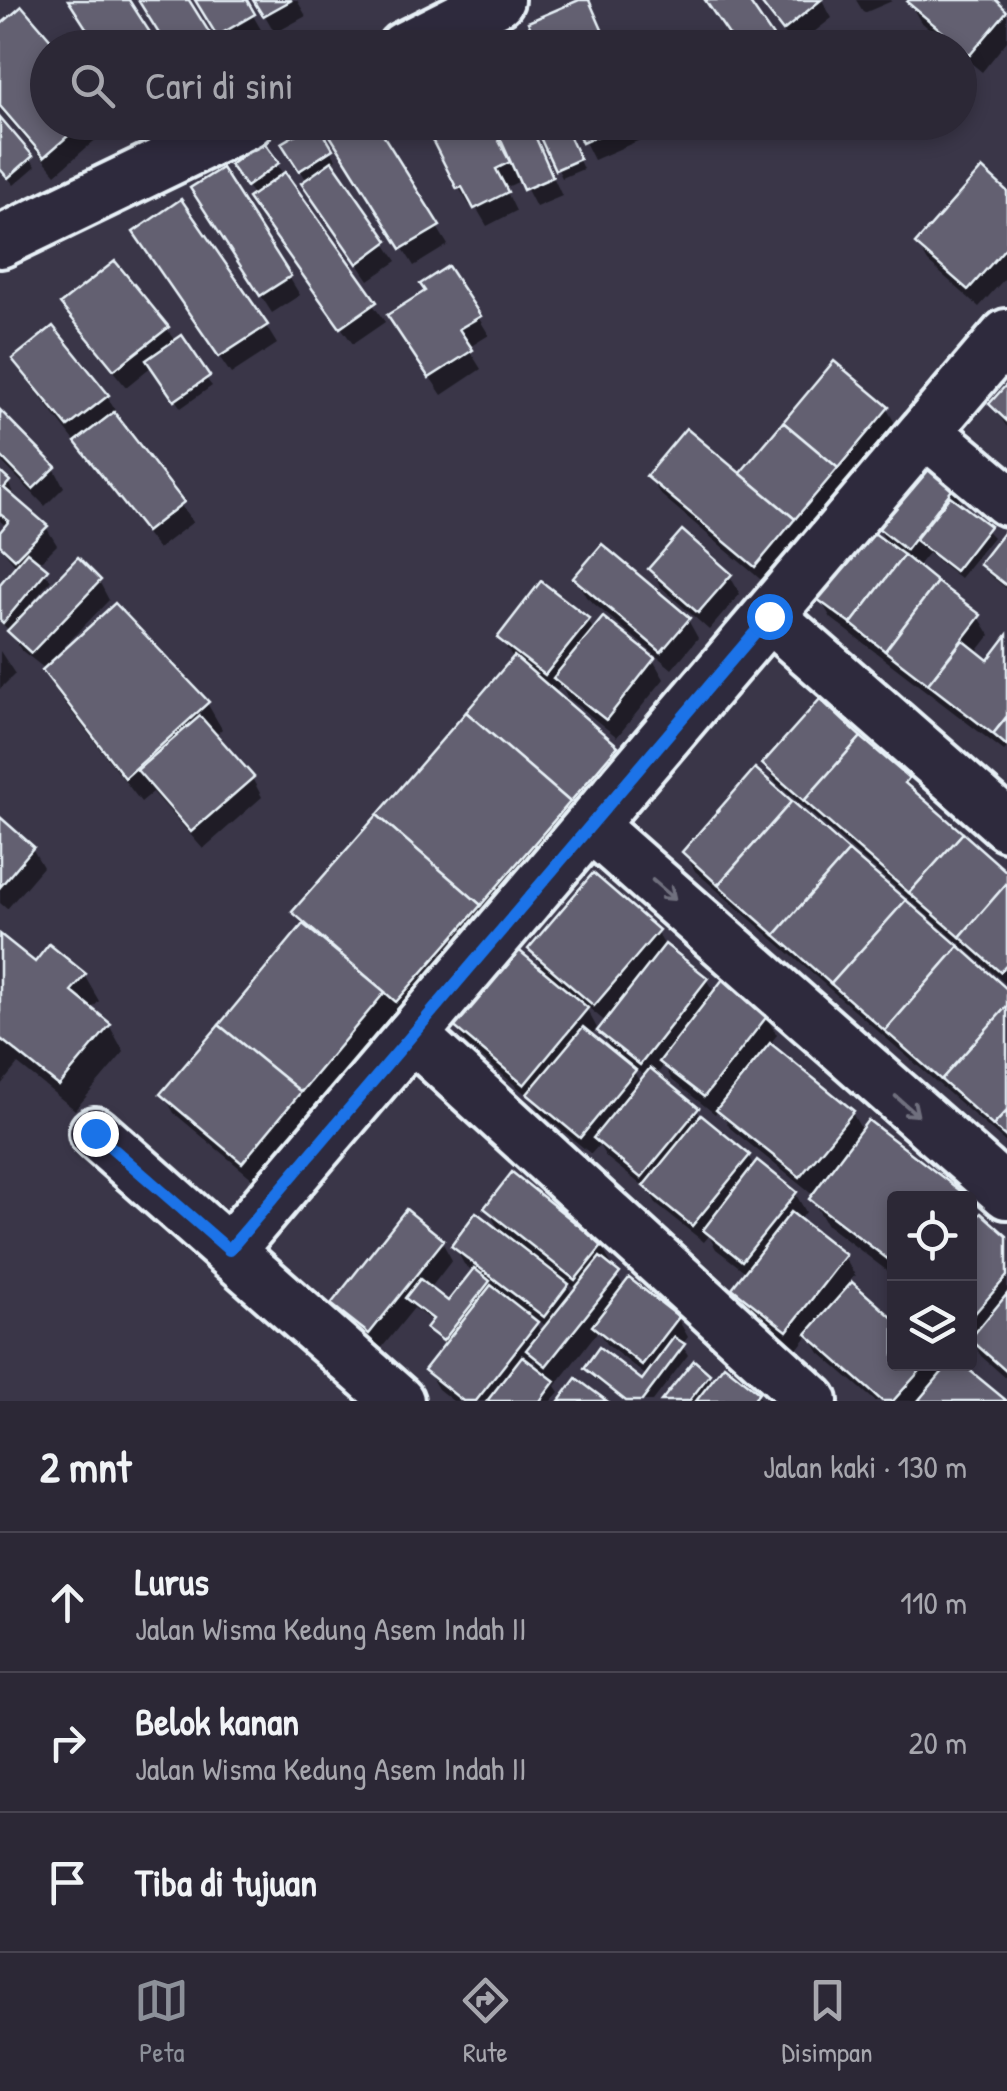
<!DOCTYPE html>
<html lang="id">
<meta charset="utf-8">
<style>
body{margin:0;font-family:"Patrick Hand",sans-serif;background:#34303e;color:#f1f3f6}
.controls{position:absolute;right:30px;bottom:30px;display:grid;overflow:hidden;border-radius:10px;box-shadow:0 5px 15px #0003}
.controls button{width:90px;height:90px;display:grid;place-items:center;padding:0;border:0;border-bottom:2px solid #484451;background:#2c2836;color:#f1f3f6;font:50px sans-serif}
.stop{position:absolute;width:30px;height:30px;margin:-22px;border:8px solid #1a73e8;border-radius:50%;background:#fff}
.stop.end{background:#1a73e8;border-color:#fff;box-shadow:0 2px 10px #0008}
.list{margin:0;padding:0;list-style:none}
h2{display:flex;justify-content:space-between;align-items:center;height:130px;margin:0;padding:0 40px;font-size:42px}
h2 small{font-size:32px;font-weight:400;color:#a6a6ad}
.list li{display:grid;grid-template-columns:65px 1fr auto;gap:30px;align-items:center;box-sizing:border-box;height:140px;padding:0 40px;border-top:2px solid #484451}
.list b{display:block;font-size:38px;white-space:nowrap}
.list p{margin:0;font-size:32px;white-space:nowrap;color:#a6a6ad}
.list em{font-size:32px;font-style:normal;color:#a6a6ad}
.icon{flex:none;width:55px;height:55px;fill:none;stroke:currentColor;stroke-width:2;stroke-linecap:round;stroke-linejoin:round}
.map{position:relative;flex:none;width:1007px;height:1401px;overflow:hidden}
.search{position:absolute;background:#2c2836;box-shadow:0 5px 15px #0003;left:30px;right:30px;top:30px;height:110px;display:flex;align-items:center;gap:25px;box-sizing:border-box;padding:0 35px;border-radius:55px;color:#a6a6ad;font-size:38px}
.sheet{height:550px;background:#2c2836}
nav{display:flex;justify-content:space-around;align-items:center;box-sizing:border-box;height:140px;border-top:2px solid #484451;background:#2c2836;font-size:28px;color:#a6a6ad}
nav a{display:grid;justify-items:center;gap:5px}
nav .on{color:#8c9099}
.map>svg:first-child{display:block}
.shadow{fill:#0007;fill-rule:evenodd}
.building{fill:#636171;stroke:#e8f1f8;stroke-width:2.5}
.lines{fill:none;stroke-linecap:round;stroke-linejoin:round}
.minor-casing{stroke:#e8f1f8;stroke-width:58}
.minor{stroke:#2f2a3d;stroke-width:50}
.oneway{stroke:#70707e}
.route{stroke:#1a73e8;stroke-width:12}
</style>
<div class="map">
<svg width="1007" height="1401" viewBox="0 0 1007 1401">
<rect width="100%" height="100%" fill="#3a3648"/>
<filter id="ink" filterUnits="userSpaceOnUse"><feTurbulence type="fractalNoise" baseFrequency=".01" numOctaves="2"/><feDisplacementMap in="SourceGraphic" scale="20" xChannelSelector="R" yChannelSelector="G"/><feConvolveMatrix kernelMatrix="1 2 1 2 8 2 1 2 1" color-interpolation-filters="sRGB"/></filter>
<g filter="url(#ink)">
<g class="shadow">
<polygon points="198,0 244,0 263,33 239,48 226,48"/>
<polygon points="256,0 297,0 306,16 275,33"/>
<polygon points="758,0 822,0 832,18 795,47"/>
<polygon points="856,0 891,0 892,1 864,13"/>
<polygon points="912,0 992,0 1007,14 1007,41 982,72 960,54 960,48 952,48 920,21 910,3"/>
<polygon points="0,28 48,48 48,122 115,123 56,174 0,109"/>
<polygon points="0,120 36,166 14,185 0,168"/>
<polygon points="149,122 204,122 167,150"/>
<polygon points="528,122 562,196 536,207 522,180 505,188 516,211 487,226 474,204 470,206 459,188 509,153"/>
<polygon points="536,122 562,122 583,169 562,178"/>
<polygon points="575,122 643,122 649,136 594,160"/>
<polygon points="315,125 336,159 330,163 397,261 369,280 315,202 307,181 284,144"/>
<polygon points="343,153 437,227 448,245 414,266"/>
<polygon points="277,165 385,322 353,344 262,217 255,197 238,174"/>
<polygon points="1007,194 1007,276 979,307 928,262 918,244"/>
<polygon points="204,207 289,277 300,295 272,313"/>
<polygon points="147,251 266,326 277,344 231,374"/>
<polygon points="64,305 166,328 212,386 181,408 152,366 126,387 74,323"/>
<polygon points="478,317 489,335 468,348 481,369 442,395 401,334"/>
<polygon points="16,359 107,396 117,414 115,417 193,522 158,549 26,378"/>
<polygon points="834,364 887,409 897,427 766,584 660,494 649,476 740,477"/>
<polygon points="1007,388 1007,427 992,405"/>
<polygon points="0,414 54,468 64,487 45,506 0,460"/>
<polygon points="0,475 8,482 17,502 46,527 57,545 38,564 51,580 29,606 32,609 99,581 109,600 56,655 207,703 222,729 214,736 252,778 262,797 203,849 153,792 141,802 60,697 44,668 21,650 9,630 0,622 0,588 17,567 0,546 0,536 7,527 0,521"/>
<polygon points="953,488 963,506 993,537 960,578 928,553 916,568 979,617 990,635 976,653 988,663 1007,639 1007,712 997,725 1001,728 1007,720 1007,748 1004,751 831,618 820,599 890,549 876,524"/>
<polygon points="1007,532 1007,589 987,573 982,564"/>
<polygon points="651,569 730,576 740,594 709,630 661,587"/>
<polygon points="576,578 688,620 698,638 672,669 586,597"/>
<polygon points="588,620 594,631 653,660 664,679 617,737 567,697 561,686 554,694 616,747 627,766 316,1117 310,1112 254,1180 174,1113 164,1095 304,927 295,912 514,659 500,638"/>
<polygon points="0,651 15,674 0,689"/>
<polygon points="765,764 907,780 916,796 1007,875 1007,985 775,782"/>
<polygon points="0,821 32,848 43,867 7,909 0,903"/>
<polygon points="685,852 1007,992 1007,1144 695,871"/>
<path d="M657 932 666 948 706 979 715 994 766 1017 777 1035 769 1045 852 1113 863 1132 869 1124 965 1198H894V1276L827 1225 812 1199 814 1196 730 1128 719 1109 715 1114 672 1080 664 1065 656 1076 748 1156 755 1168 795 1193 806 1212 799 1221 844 1257 855 1275 849 1282 894 1322V1364H937L943 1374 949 1364H958L1004 1401H875L820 1353 809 1334 798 1348 745 1307 735 1288 747 1273 716 1249 709 1236 704 1242 657 1205 650 1192 606 1157 599 1145 591 1154 541 1113 534 1101 465 1043 454 1024 547 976 531 949ZM584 1004 607 1023 600 1031 613 1054 590 1036 597 1028ZM630 1065 646 1077 641 1084Z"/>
<polygon points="0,937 35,966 84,975 99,1001 91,1010 109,1025 124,1052 75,1110 18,1064 0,1086"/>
<polygon points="970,1206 978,1220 1007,1239 1007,1379 981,1356 974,1343 970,1349"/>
<path d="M487 1208 601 1246 612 1265 609 1268 625 1287 630 1282 678 1319 688 1337 682 1345 688 1355 653 1401H625L592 1377 587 1368 643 1384 648 1377 606 1344 598 1331 555 1386 559 1392 551 1401H453L438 1389 427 1370 446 1346 429 1328 433 1322 414 1308 380 1350 344 1323 334 1304 442 1242 452 1260 429 1290 448 1305 474 1272 464 1264 454 1246 502 1235ZM564 1280 577 1290 573 1295ZM532 1315 547 1327 542 1334 532 1316ZM534 1359 543 1375 529 1365Z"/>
<polygon points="708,1376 713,1383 757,1394 761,1401 664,1401"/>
</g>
<g class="building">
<polygon points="68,0 129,0 160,48 99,48"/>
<polygon points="138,0 189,0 219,48 168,48"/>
<polygon points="195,0 247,0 255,14 217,36"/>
<polygon points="253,0 292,0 263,16"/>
<polygon points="579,0 589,0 610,48 539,48 528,22"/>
<polygon points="705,0 748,0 776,41 766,48 738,48"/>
<polygon points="759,0 821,0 783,31"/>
<polygon points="909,0 996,0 1007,11 970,55 907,2"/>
<polygon points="22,6 58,48 48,48 48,122 84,122 44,157 0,106 0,25"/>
<polygon points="0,117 33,156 8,178 0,169"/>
<polygon points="147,122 170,122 154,133"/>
<polygon points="317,122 333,149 299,171 281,143"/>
<polygon points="347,122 375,122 440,226 401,249 329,134"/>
<polygon points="423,122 489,122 510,162 496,169 508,192 474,209 462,187 457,189"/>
<polygon points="493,122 529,122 553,177 523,190"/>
<polygon points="533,122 563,122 580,159 555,170"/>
<polygon points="572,122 629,122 582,143"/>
<polygon points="263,141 279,163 246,187 230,165"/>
<polygon points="332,161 388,241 357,264 301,183"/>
<polygon points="222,168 291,276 260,296 190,188"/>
<polygon points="982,168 1007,191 1007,246 968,290 915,244"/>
<polygon points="285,172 377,302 340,328 248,198"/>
<polygon points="181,199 268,325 219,357 133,232"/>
<polygon points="115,261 169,327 114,370 60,304"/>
<polygon points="448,266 481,316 459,329 473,350 429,378 387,315 425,291 420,284"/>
<polygon points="53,326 109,395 68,427 12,359"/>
<polygon points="182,335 210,376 174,401 146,360"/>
<polygon points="834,361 889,407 838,468 783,422"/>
<polygon points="1007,384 1007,421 989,404"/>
<polygon points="0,410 56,467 33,489 0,455"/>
<polygon points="114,412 184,502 146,532 75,442"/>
<polygon points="783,422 838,468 795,519 740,473"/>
<polygon points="686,428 795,519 755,567 646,476"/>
<polygon points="921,460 955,486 906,550 873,524"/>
<polygon points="0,472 10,481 4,488 48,526 15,559 0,545 0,532 9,521 0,514"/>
<polygon points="950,496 990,526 955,571 915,540"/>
<polygon points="1007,528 1007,586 979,564"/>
<polygon points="682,530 732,574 698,613 648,569"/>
<polygon points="870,530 904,555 851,624 817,599"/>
<polygon points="602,544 690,618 661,652 573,578"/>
<polygon points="27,552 48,569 3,623 0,620 0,584"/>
<polygon points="904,555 937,582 885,651 851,624"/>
<polygon points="78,557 101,580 31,653 7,631"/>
<polygon points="541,581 590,619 545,675 497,638"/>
<polygon points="937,582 981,615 928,684 885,651"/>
<polygon points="115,603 209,702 125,778 42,670"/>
<polygon points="603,617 655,658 606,720 553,678"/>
<polygon points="1007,635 1007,716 993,734 928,684 963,640 988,660"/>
<polygon points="514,656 618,746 570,802 466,712"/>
<polygon points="820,699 861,737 804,801 762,764"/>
<polygon points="466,712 570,802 481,905 377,815"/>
<polygon points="200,716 254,777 191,832 137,770"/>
<polygon points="1007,717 1007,746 993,734"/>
<polygon points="861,737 909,778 905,783 963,833 909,893 804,801"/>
<polygon points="755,768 792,801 718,885 682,852"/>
<polygon points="792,801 849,851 775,935 718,885"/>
<polygon points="377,815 481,905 396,1002 292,912"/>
<polygon points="0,817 34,847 0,887"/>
<polygon points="963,833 1007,872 1007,883 960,937 909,893"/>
<polygon points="849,851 906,900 831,984 775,935"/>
<polygon points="593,873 659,930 594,1006 528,949"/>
<polygon points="1007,883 1007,965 1000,972 960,937"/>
<polygon points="906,900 959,946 885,1031 831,984"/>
<polygon points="303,924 385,992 301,1092 219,1025"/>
<polygon points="0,934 35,962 49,944 86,974 71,991 111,1024 59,1086 2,1040 0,1042"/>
<polygon points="665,944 708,978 640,1065 597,1031"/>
<polygon points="959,946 1007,989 1007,1006 941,1080 885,1031"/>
<polygon points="515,947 588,1008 524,1085 451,1024"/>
<polygon points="723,979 768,1015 704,1097 659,1062"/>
<polygon points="1007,1006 1007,1111 993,1126 941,1080"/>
<polygon points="219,1025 301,1092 242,1163 160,1094"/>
<polygon points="583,1027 636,1070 580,1138 527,1094"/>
<polygon points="770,1043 854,1111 800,1177 716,1110"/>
<polygon points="650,1068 699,1108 641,1178 593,1138"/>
<polygon points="1007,1111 1007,1138 993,1126"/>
<polygon points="701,1115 750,1155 692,1226 643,1186"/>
<polygon points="868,1120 967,1196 894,1198 894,1264 809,1199"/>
<polygon points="757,1160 797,1192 742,1261 703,1230"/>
<polygon points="512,1172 603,1245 575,1280 484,1208"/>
<polygon points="406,1209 444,1240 369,1334 331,1304"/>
<polygon points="476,1212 569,1284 544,1317 451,1246"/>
<polygon points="791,1212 846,1255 787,1331 732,1288"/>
<polygon points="981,1213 1007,1236 1007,1276 970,1319 970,1225"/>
<polygon points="600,1257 620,1273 546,1366 526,1350"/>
<polygon points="474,1268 490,1281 443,1341 426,1328 433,1319 405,1298 420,1279 448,1301"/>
<polygon points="629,1278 679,1317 642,1365 592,1326"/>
<polygon points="852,1282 894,1319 894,1364 926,1364 893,1401 882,1401 806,1334"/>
<polygon points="491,1285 538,1322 476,1401 463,1401 424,1370"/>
<polygon points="1007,1294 1007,1372 970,1339"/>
<polygon points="674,1337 685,1344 642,1401 626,1401 584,1368 599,1347 642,1380"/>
<polygon points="522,1356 555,1381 540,1401 487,1401"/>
<polygon points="694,1360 710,1374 689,1401 661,1401"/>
<polygon points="949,1364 962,1364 1007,1401 918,1401"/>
<polygon points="724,1365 759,1393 753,1401 696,1401"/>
<polygon points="576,1378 607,1401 559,1401"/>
</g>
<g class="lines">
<g class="minor-casing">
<g id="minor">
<polyline points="403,48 498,0"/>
<polyline points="0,242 248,122"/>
<polyline points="926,432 1007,500"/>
<polyline points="769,616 1007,825"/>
<polyline points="591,826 1007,1193"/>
<polyline points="412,1035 812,1401"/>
<polyline points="95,1133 398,1401"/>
<polyline points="229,1250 1007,335"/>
</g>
</g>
<use href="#minor" class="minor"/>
</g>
<defs><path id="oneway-shaft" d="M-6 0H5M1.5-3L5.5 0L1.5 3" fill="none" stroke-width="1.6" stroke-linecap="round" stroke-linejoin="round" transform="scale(2.5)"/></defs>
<g class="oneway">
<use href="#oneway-shaft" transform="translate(664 890) rotate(41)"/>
<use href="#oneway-shaft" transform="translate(907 1106) rotate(41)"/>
</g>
</g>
<g class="lines" filter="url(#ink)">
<polyline class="route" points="95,1133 229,1250 769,616"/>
</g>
</svg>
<div class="controls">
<button><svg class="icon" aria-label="locate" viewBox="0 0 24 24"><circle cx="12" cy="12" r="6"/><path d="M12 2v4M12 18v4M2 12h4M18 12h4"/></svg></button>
<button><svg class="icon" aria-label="layers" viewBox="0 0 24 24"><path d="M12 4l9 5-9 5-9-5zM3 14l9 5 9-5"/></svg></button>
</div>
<div class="stop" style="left:769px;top:616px"></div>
<div class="stop end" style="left:95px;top:1133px"></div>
<div class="search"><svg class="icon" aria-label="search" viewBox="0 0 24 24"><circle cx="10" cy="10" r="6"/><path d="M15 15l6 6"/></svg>Cari di sini</div>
</div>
<section class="sheet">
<h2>2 mnt<small>Jalan kaki · 130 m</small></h2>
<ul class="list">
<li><svg class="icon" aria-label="ahead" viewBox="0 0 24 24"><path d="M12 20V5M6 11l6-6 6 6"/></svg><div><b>Lurus</b><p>Jalan Wisma Kedung Asem Indah II</p></div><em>110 m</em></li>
<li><svg class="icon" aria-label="right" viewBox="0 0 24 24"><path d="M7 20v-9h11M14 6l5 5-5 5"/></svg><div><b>Belok kanan</b><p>Jalan Wisma Kedung Asem Indah II</p></div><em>20 m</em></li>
<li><svg class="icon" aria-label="arrive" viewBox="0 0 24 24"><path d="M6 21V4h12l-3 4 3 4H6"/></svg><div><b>Tiba di tujuan</b></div></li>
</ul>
</section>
<nav>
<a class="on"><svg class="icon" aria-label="map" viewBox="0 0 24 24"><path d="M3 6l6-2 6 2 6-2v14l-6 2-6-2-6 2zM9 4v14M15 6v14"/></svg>Peta</a>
<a><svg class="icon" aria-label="directions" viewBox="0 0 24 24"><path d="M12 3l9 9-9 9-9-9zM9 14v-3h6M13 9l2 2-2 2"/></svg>Rute</a>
<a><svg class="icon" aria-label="saved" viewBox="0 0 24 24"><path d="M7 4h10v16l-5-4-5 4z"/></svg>Disimpan</a>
</nav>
